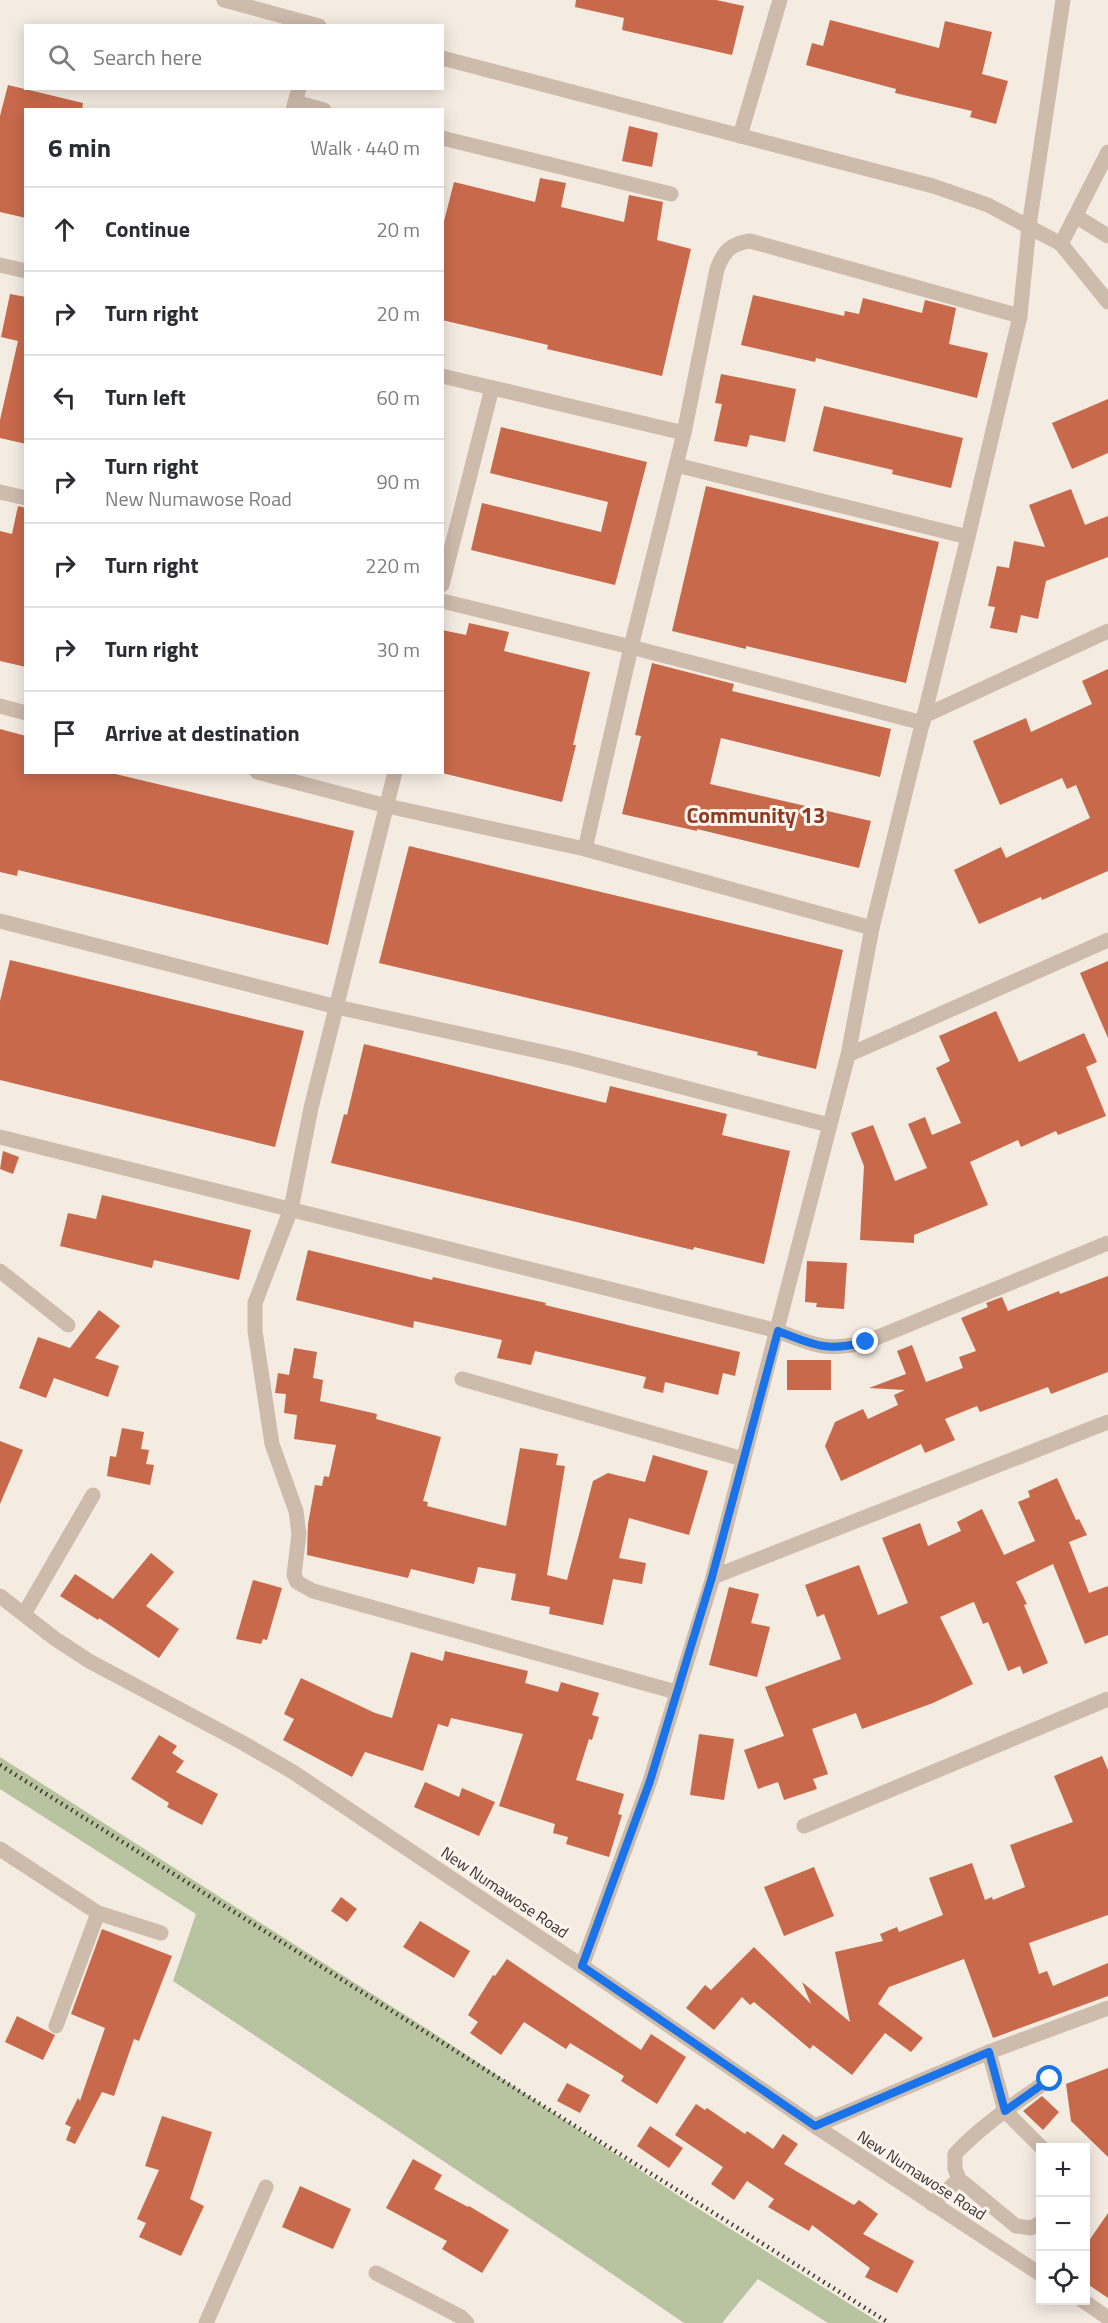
<!DOCTYPE html>
<meta charset="utf-8">
<style>
body{margin:0;font-family:"Titillium Web",sans-serif;background:#f7f7f7;color:#2b2b33}
.controls{position:absolute;right:18px;bottom:18px;display:grid;overflow:hidden;border-radius:0px;box-shadow:0 3px 15px #0003}
.controls button{width:54px;height:54px;display:grid;place-items:center;padding:0;border:0;border-bottom:2px solid #e1e1e2;background:#fff;color:#2b2b33;font:30px sans-serif}
.stop{position:absolute;width:18px;height:18px;margin:-14px;border:4px solid #1a73e8;border-radius:50%;background:#fff}
.stop.end{background:#1a73e8;border-color:#fff;box-shadow:0 2px 6px #0008}
.list{margin:0;padding:0;list-style:none}
h2{display:flex;justify-content:space-between;align-items:center;height:78px;margin:0;padding:0 24px;font-size:26px}
h2 small{font-size:20px;font-weight:400;color:#7c7c81}
.list li{display:grid;grid-template-columns:39px 1fr auto;gap:18px;align-items:center;box-sizing:border-box;height:84px;padding:0 24px;border-top:2px solid #e1e1e2}
.list b{display:block;font-size:22px;white-space:nowrap}
.list p{margin:0;font-size:20px;white-space:nowrap;color:#7c7c81}
.list em{font-size:20px;font-style:normal;color:#7c7c81}
.icon{flex:none;width:33px;height:33px;fill:none;stroke:currentColor;stroke-width:2;stroke-linecap:round;stroke-linejoin:round}
.map{position:relative;flex:none;width:1108px;height:2323px;overflow:hidden}
.search{position:absolute;background:#fff;box-shadow:0 3px 15px #0003;left:24px;top:24px;width:420px;height:66px;display:flex;align-items:center;gap:15px;box-sizing:border-box;padding:0 21px;border-radius:0px;color:#7c7c81;font-size:22px}
.panel{position:absolute;background:#fff;box-shadow:0 3px 15px #0003;left:24px;top:108px;width:420px;height:666px;border-radius:0px}
.map>svg:first-child{display:block}
.green{fill:#b8c4a0}
.building{fill:#c8694b}
.lines{fill:none;stroke-linecap:round;stroke-linejoin:round}
.minor{stroke:#cdbbac;stroke-width:15}
.rail{stroke:#3b302b;stroke-width:4.5;stroke-dasharray:1.5 4.5;stroke-linecap:butt}
.route{stroke:#1a73e8;stroke-width:8}
.labels{text-anchor:middle;dominant-baseline:central;stroke-width:6;stroke-linejoin:round;paint-order:stroke}
.street-label{font-size:16px;fill:#3b302b;stroke:#fbf5ee}
.district-label{font-size:22px;font-weight:bold;fill:#8c3b22;stroke:#fbf5ee}
</style>
<div class="map">
<svg width="1108" height="2323" viewBox="0 0 1108 2323">
<rect width="100%" height="100%" fill="#f4ebe1"/>
<polygon class="green" points="0,1757 432,2032 691,2204 880,2323 828,2323 758,2279 722,2323 684,2323 577,2250 173,1981 196,1914 0,1789"/>
<g class="building">
<polygon points="576,0 716,0 744,6 732,55 622,30 624,18 575,7"/>
<polygon points="830,20 939,48 945,21 992,32 982,74 1008,81 996,124 970,117 972,111 895,93 896,89 806,65 812,43 823,46"/>
<polygon points="8,85 83,103 82,110 26,110 26,218 0,212 0,116"/>
<polygon points="629,126 658,133 652,167 622,161"/>
<polygon points="540,178 566,183 561,207 624,222 629,195 663,202 657,240 691,249 662,376 547,349 548,345 442,320 442,229 454,182 535,202"/>
<polygon points="10,294 26,297 26,444 0,438 0,420 18,341 1,337"/>
<polygon points="753,295 844,316 845,311 859,314 863,298 922,313 925,300 956,308 949,344 988,353 977,398 816,358 815,362 741,345"/>
<polygon points="721,374 796,389 785,442 750,435 747,447 714,441 722,404 715,403"/>
<polygon points="1108,399 1108,453 1072,469 1052,423"/>
<polygon points="824,406 963,438 951,488 892,474 893,470 813,451"/>
<polygon points="501,427 647,462 615,585 471,550 482,503 601,532 608,502 490,473"/>
<polygon points="706,486 939,542 906,683 746,646 746,649 672,631"/>
<polygon points="1071,489 1085,525 1108,516 1108,557 1046,581 1038,619 1021,615 1017,633 990,628 995,607 988,606 997,566 1009,568 1014,541 1045,547 1029,505"/>
<polygon points="18,506 26,508 26,667 0,661 0,531 12,534"/>
<polygon points="469,623 509,632 504,651 590,672 573,745 576,745 562,802 442,773 442,630 466,635"/>
<polygon points="652,663 734,684 732,691 891,729 880,777 721,738 710,784 871,821 859,868 697,829 697,831 622,814 641,736 635,735"/>
<polygon points="1108,669 1108,871 1042,900 1041,897 979,924 954,870 1001,847 1006,858 1090,818 1076,785 1067,789 1062,778 1000,805 973,741 1026,718 1031,732 1092,704 1082,681"/>
<polygon points="0,729 26,736 26,772 107,772 354,831 328,945 18,870 17,876 0,872"/>
<polygon points="409,846 843,950 816,1069 757,1055 758,1052 379,963"/>
<polygon points="10,960 304,1031 275,1147 0,1080 0,1001"/>
<polygon points="1108,961 1108,1038 1080,973"/>
<polygon points="996,1011 1019,1062 1084,1033 1097,1062 1086,1067 1106,1116 1058,1135 1056,1131 1021,1147 1018,1140 970,1162 988,1205 914,1235 914,1243 860,1240 864,1166 851,1133 873,1125 895,1181 927,1168 908,1124 925,1117 932,1135 961,1123 936,1068 950,1061 939,1036"/>
<polygon points="364,1044 606,1103 610,1086 727,1114 722,1135 790,1151 764,1264 694,1247 693,1250 331,1163 344,1114 347,1115"/>
<polygon points="3,1151 19,1157 13,1174 0,1169"/>
<polygon points="102,1195 251,1230 239,1280 154,1260 152,1268 60,1246 68,1213 96,1219"/>
<polygon points="308,1250 432,1280 433,1277 546,1303 545,1305 740,1352 735,1376 723,1373 718,1395 665,1382 663,1393 643,1388 646,1377 535,1351 531,1365 497,1358 502,1340 414,1321 413,1328 296,1300"/>
<polygon points="807,1261 847,1263 844,1309 816,1307 817,1303 805,1302"/>
<polygon points="1108,1276 1108,1372 1051,1394 1048,1387 980,1412 977,1406 945,1419 955,1440 925,1453 921,1444 841,1481 825,1446 835,1422 863,1409 868,1419 898,1405 894,1395 905,1390 869,1388 906,1374 897,1351 912,1345 926,1382 963,1368 959,1357 976,1351 961,1318 988,1307 986,1303 1002,1297 1008,1311 1059,1291 1060,1294"/>
<polygon points="99,1310 120,1326 95,1358 119,1366 108,1397 54,1378 46,1398 19,1388 38,1337 70,1348"/>
<polygon points="294,1348 317,1352 313,1378 323,1380 320,1401 377,1414 376,1419 441,1437 423,1501 428,1502 427,1506 506,1526 520,1448 558,1454 556,1465 565,1466 547,1575 567,1580 593,1481 608,1473 645,1482 653,1455 708,1471 689,1535 629,1518 619,1558 646,1563 642,1584 613,1579 603,1625 549,1614 550,1607 511,1600 516,1574 478,1567 474,1584 411,1569 408,1578 307,1555 308,1524 315,1485 322,1486 324,1476 329,1477 336,1445 294,1439 297,1415 284,1413 286,1394 275,1393 278,1373 289,1375"/>
<rect x="787" y="1360" width="44" height="30"/>
<polygon points="122,1428 144,1432 141,1449 149,1450 146,1464 154,1465 150,1485 107,1476 110,1456 116,1457"/>
<polygon points="0,1441 23,1450 0,1504"/>
<polygon points="1057,1478 1076,1520 1079,1519 1087,1535 1069,1542 1089,1593 1108,1586 1108,1635 1085,1644 1053,1564 1016,1582 1027,1604 1024,1605 1048,1663 1023,1674 1020,1666 1008,1671 988,1622 983,1624 974,1602 971,1603 940,1617 973,1684 933,1703 862,1729 856,1713 812,1729 828,1774 813,1779 817,1789 784,1800 778,1782 758,1789 744,1750 784,1736 765,1687 841,1659 824,1614 817,1617 805,1585 859,1565 878,1615 908,1603 882,1538 920,1523 928,1546 961,1531 957,1522 982,1509 1004,1555 1035,1541 1018,1502 1030,1497 1028,1491"/>
<polygon points="151,1553 174,1572 146,1606 179,1629 159,1658 99,1618 98,1620 60,1596 75,1574 113,1599"/>
<polygon points="253,1580 282,1588 267,1640 263,1639 261,1644 236,1639"/>
<polygon points="729,1587 759,1594 751,1623 770,1627 757,1677 709,1665"/>
<polygon points="445,1651 528,1671 525,1683 558,1692 561,1682 599,1693 592,1715 599,1717 592,1740 589,1739 576,1780 624,1794 618,1814 622,1815 609,1857 566,1844 568,1837 553,1833 555,1824 499,1806 523,1734 451,1718 448,1727 438,1724 423,1771 365,1752 352,1777 283,1740 294,1719 284,1714 301,1678 375,1713 392,1718 411,1652 443,1661"/>
<polygon points="699,1734 734,1739 724,1800 690,1795"/>
<polygon points="159,1735 177,1746 172,1753 184,1761 176,1772 218,1794 202,1825 167,1807 169,1803 131,1779"/>
<polygon points="1102,1756 1108,1770 1108,1915 1029,1943 1039,1974 1047,1971 1053,1986 1108,1963 1108,1996 993,2038 964,1959 889,1987 878,2004 923,2038 911,2052 885,2033 852,2075 813,2045 810,2049 754,2002 750,2005 742,1997 714,2030 686,2008 705,1985 711,1990 754,1947 811,2004 802,1982 850,2022 835,1952 883,1941 880,1934 897,1927 899,1932 943,1915 929,1878 972,1863 985,1900 992,1897 993,1900 1025,1887 1010,1845 1073,1822 1054,1776"/>
<polygon points="425,1782 459,1797 462,1788 495,1802 479,1836 414,1807"/>
<polygon points="814,1867 834,1916 784,1936 764,1887"/>
<polygon points="341,1897 357,1909 347,1922 331,1911"/>
<polygon points="420,1921 470,1951 454,1978 403,1947"/>
<polygon points="102,1929 172,1956 139,2041 134,2039 114,2096 102,2092 75,2144 66,2140 71,2127 65,2124 78,2098 80,2101 105,2028 71,2014"/>
<polygon points="507,1959 641,2050 651,2034 686,2057 657,2104 621,2081 624,2076 570,2043 566,2049 524,2022 501,2055 470,2033 478,2022 468,2015 493,1975 495,1976"/>
<polygon points="17,2016 55,2035 43,2060 5,2042"/>
<polygon points="1108,2068 1108,2157 1071,2121 1066,2084"/>
<polygon points="567,2083 590,2095 580,2113 557,2101"/>
<polygon points="1042,2096 1059,2112 1043,2130 1023,2111"/>
<polygon points="696,2104 705,2110 707,2108 745,2134 747,2131 773,2149 783,2134 798,2144 784,2164 854,2205 859,2200 878,2214 863,2234 914,2261 897,2293 865,2277 870,2268 812,2225 809,2231 768,2207 774,2199 747,2181 734,2200 711,2184 723,2167 675,2135"/>
<polygon points="162,2116 212,2132 190,2199 204,2206 181,2256 139,2237 146,2223 137,2219 159,2170 145,2166"/>
<polygon points="650,2126 683,2148 669,2168 637,2146"/>
<polygon points="413,2159 442,2175 434,2189 468,2207 469,2206 509,2230 482,2273 442,2249 447,2241 386,2208"/>
<polygon points="300,2186 351,2209 333,2249 282,2227"/>
<polygon points="1108,2213 1108,2298 1086,2283 1086,2245"/>
</g>
<g class="lines">
<g class="minor">
<polyline points="224,0 319,26"/>
<polyline points="442,58 933,186 988,205 1061,244 1108,302"/>
<polyline points="295,102 324,110"/>
<polyline points="293,110 299,88"/>
<polyline points="740,136 780,0"/>
<polyline points="442,138 671,194"/>
<polyline points="1077,217 1108,236"/>
<polyline points="1061,244 1108,152"/>
<polyline points="0,265 26,271"/>
<polyline points="442,376 684,433"/>
<polyline points="676,465 968,537"/>
<polyline points="0,492 26,498"/>
<polyline points="442,585 492,388"/>
<polyline points="442,601 631,647 923,723"/>
<polyline points="0,706 26,713"/>
<polyline points="924,716 1108,631"/>
<polyline points="257,772 387,806 585,849 872,928"/>
<polyline points="395,772 311,1108 291,1209 255,1303 255,1331 272,1444 296,1511 299,1534 294,1575 297,1582 313,1591 676,1692"/>
<path d="M585 849 631 647 684 433 717 269C724 251 730 244 750 241L1020 316"/>
<polyline points="0,921 337,1007 570,1058 829,1125"/>
<polyline points="848,1055 1108,940"/>
<path d="M0 1137 778 1331C814 1345 826 1352 866 1342L1108 1243"/>
<polyline points="0,1271 68,1325"/>
<polyline points="462,1379 743,1459"/>
<polyline points="713,1577 1108,1422"/>
<polyline points="0,1596 54,1638 89,1661 243,1743 293,1772 582,1966 815,2126 1040,2274"/>
<polyline points="24,1614 93,1495"/>
<polyline points="804,1826 1108,1699"/>
<polyline points="0,1849 98,1913 161,1933"/>
<polyline points="582,1966 650,1781 713,1577 848,1055 872,928 968,537 1020,316 1029,226 1063,0"/>
<polyline points="56,2026 98,1913"/>
<polyline points="989,2052 1005,2111 1042,2148"/>
<polyline points="815,2126 989,2052 1108,2008"/>
<polyline points="932,2204 959,2179"/>
<path d="M1040 2223 1031 2228 1016 2226 959 2179 955 2169V2154C982 2125 1017 2102 1050 2079"/>
<polyline points="376,2273 461,2317 467,2323"/>
<polyline points="1082,2300 1108,2318"/>
<polyline points="206,2323 266,2187"/>
</g>
<polyline class="rail" points="0,1765 889,2323"/>
</g>
<g class="lines">
<path class="route" d="M866 1342C826 1352 814 1345 778 1331L712 1577 650 1781 582 1966 815 2126 989 2052 1005 2111 1050 2079"/>
</g>
<g class="labels">
<g class="street-label">
<text transform="translate(505 1892) rotate(34)">New Numawose Road</text>
<text transform="translate(922 2175) rotate(33)">New Numawose Road</text>
</g>
<g class="district-label">
<text x="756" y="815">Community 13</text>
</g>
</g>
</svg>
<div class="controls">
<button>+</button>
<button>−</button>
<button><svg class="icon" aria-label="locate" viewBox="0 0 24 24"><circle cx="12" cy="12" r="6"/><path d="M12 2v4M12 18v4M2 12h4M18 12h4"/></svg></button>
</div>
<div class="stop" style="left:1050px;top:2079px"></div>
<div class="stop end" style="left:866px;top:1342px"></div>
<div class="search"><svg class="icon" aria-label="search" viewBox="0 0 24 24"><circle cx="10" cy="10" r="6"/><path d="M15 15l6 6"/></svg>Search here</div>
<section class="panel">
<h2>6 min<small>Walk · 440 m</small></h2>
<ul class="list">
<li><svg class="icon" aria-label="ahead" viewBox="0 0 24 24"><path d="M12 20V5M6 11l6-6 6 6"/></svg><div><b>Continue</b></div><em>20 m</em></li>
<li><svg class="icon" aria-label="right" viewBox="0 0 24 24"><path d="M7 20v-9h11M14 6l5 5-5 5"/></svg><div><b>Turn right</b></div><em>20 m</em></li>
<li><svg class="icon" aria-label="left" viewBox="0 0 24 24"><path d="M17 20v-9H6M10 6l-5 5 5 5"/></svg><div><b>Turn left</b></div><em>60 m</em></li>
<li><svg class="icon" aria-label="right" viewBox="0 0 24 24"><path d="M7 20v-9h11M14 6l5 5-5 5"/></svg><div><b>Turn right</b><p>New Numawose Road</p></div><em>90 m</em></li>
<li><svg class="icon" aria-label="right" viewBox="0 0 24 24"><path d="M7 20v-9h11M14 6l5 5-5 5"/></svg><div><b>Turn right</b></div><em>220 m</em></li>
<li><svg class="icon" aria-label="right" viewBox="0 0 24 24"><path d="M7 20v-9h11M14 6l5 5-5 5"/></svg><div><b>Turn right</b></div><em>30 m</em></li>
<li><svg class="icon" aria-label="arrive" viewBox="0 0 24 24"><path d="M6 21V4h12l-3 4 3 4H6"/></svg><div><b>Arrive at destination</b></div></li>
</ul>
</section>
</div>
